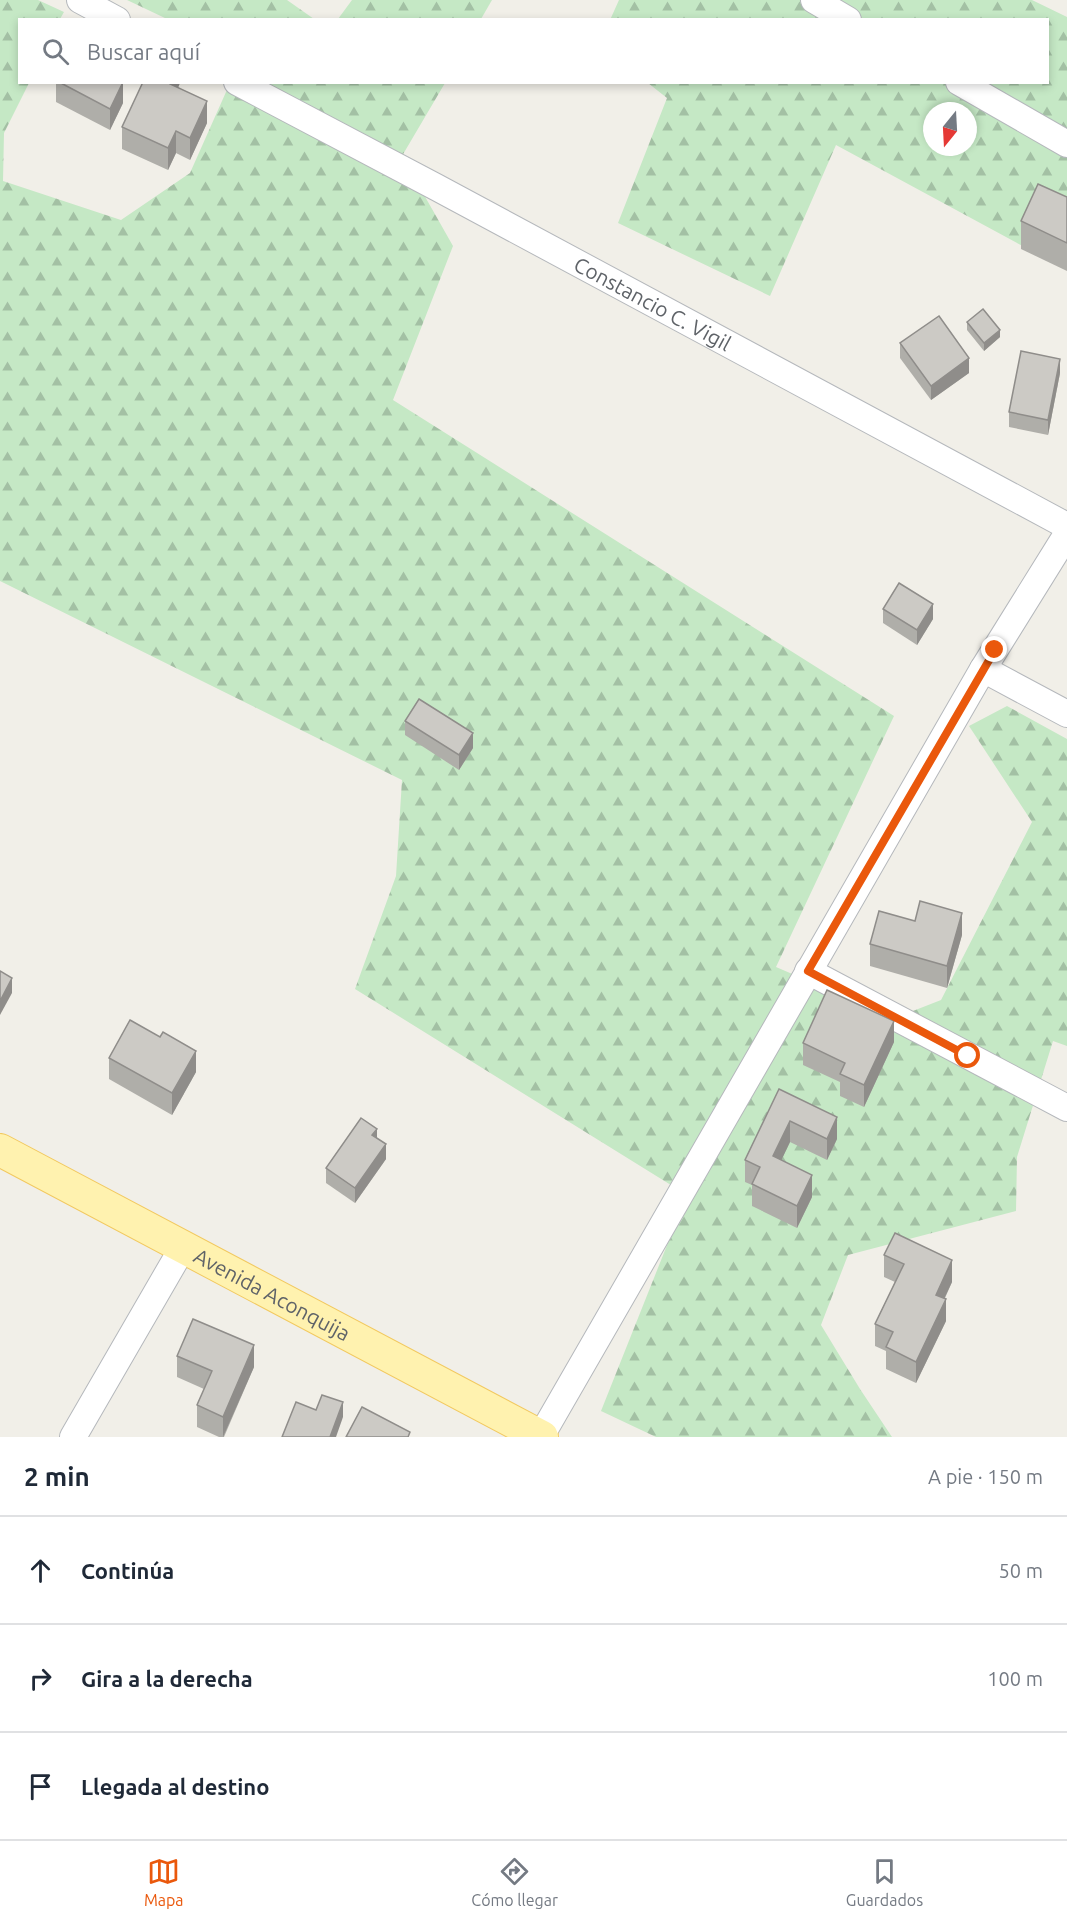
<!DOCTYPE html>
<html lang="es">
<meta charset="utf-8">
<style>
body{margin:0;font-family:Ubuntu,sans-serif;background:#f2f2f3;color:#1f2937}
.compass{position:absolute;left:923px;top:102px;width:54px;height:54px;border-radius:50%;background:#fff;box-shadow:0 3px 9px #0003;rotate:198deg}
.stop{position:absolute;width:18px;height:18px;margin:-14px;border:4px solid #ea580c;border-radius:50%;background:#fff}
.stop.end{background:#ea580c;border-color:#fff;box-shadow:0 2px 6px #0008}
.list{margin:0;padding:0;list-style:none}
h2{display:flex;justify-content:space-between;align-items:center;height:78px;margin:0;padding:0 24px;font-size:26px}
h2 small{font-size:20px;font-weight:400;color:#747a83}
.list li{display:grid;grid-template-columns:39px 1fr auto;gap:18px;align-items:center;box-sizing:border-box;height:108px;padding:0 24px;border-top:2px solid #e0e1e3}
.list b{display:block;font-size:22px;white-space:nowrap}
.list em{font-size:20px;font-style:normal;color:#747a83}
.icon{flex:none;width:33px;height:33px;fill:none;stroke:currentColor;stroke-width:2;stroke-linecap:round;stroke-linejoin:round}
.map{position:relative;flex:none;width:1067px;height:1437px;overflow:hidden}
.search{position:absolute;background:#fff;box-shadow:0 3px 9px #0003;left:18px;right:18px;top:18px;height:66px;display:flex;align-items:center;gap:15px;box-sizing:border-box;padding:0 21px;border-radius:0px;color:#747a83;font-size:22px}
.sheet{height:402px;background:#fff}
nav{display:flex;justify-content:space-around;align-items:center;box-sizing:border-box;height:84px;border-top:2px solid #e0e1e3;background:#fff;font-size:16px;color:#747a83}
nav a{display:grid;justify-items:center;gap:3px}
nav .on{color:#ea580c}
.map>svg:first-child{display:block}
.forest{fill:url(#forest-firs);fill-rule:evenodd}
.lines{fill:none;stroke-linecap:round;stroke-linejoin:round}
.minor-casing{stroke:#b5b8bc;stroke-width:28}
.major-casing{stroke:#f2c960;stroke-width:34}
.minor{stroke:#fff;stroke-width:26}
.major{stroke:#fff2af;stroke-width:32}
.wall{fill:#afaea9}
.shaded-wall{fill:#8f8d8a}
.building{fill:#cccac5;stroke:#8f8d8a;stroke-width:1.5}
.route{stroke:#ea580c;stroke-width:8}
.labels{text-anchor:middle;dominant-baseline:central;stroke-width:4.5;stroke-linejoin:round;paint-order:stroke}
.street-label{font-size:21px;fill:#5f6368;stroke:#fff}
</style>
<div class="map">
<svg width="1067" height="1437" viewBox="0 0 1067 1437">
<defs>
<pattern id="forest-firs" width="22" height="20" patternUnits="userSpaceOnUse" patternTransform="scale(1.5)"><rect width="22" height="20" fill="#c5e8c5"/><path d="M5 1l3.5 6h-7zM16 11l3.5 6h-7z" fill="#a3c0a4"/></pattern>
</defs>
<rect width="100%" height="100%" fill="#f1efe8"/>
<g class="forest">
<polygon points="0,0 38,0 64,12 60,19 20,20 20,82 29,83 4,133 3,181 121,220 190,173 230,83 445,83 402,156 453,246 393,400 894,716 776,967 895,1018 941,1000 1032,822 969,726 1007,706 1067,739 1067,1046 1053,1041 1017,1157 1016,1211 848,1255 821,1325 860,1389 892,1437 656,1437 601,1411 687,1195 355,989 396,876 402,780 0,581"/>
<polygon points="127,0 287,0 314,19 167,19"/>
<polygon points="352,0 492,0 481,19 338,19"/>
<path d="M619 0H1032L1067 17V270L836 145 770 296 618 223 667 98 648 83 1048 82V20H610ZM932 111H968V147H932Z"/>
</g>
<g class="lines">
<g class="minor-casing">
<g id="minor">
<polyline points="80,0 117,20"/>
<polyline points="814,0 848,20"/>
<path id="s1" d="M237 82 436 187 1067 526"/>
<polyline points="959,82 1067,144"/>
<polyline points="983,669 1067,714"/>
<polyline points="808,971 1067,1108"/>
<polyline points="541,1436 983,669 1067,534"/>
<polyline points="73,1437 183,1247"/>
</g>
</g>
<g class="major-casing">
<g id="major">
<path id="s2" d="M0 1150 542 1437"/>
</g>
</g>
<use href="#minor" class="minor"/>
<use href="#major" class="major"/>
</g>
<g class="wall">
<polygon points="56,82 123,82 123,103 110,130 56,102"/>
<polygon points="180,82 178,88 207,123 190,160 176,153 168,170 122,149 122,127"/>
<polygon points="1067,197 1067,271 1021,249 1021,221"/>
<polygon points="967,322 1000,337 984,351 967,330"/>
<polygon points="900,343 969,373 931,400 900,358"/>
<polygon points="1060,373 1048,435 1009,427 1009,412"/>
<polygon points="883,609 933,619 917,645 883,623"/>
<polygon points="405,721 473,748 459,770 405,735"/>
<polygon points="962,935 947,988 870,966 870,944"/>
<polygon points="894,1042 864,1107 840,1096 840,1082 803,1065 803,1043"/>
<polygon points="109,1058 196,1072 172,1115 109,1079"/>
<polygon points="779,1089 837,1139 827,1160 790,1142 781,1160 812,1197 797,1228 752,1206 752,1185 745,1182 745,1160"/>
<polygon points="377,1138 386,1159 355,1203 326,1183 326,1168"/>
<polygon points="884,1255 952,1282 945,1298 946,1321 916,1383 886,1369 886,1351 875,1346 875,1324 895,1282 884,1277"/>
<polygon points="177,1356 254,1367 224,1437 219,1437 197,1427 197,1405 204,1389 177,1377"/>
</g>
<g class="shaded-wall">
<polygon points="123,82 123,103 110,130 110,109"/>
<polygon points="171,82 180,82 180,83 170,106"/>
<polygon points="207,101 207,123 190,160 190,138"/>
<polygon points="176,131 176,153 168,170 168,148"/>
<polygon points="1000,330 1000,337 984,351 984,343"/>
<polygon points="969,358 969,373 931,400 931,386"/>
<polygon points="1060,359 1060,373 1048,435 1048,420"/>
<polygon points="933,604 933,619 917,645 917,630"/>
<polygon points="473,733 473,748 459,770 459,755"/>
<polygon points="962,913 962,935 947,988 947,966"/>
<polygon points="12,978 12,993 0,1015 0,1001"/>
<polygon points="894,1021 894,1042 864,1107 864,1085"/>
<polygon points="196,1051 196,1072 172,1115 172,1093"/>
<polygon points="837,1117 837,1139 827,1160 827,1139"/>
<polygon points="790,1121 790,1142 773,1178 773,1156"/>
<polygon points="377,1129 377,1143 372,1135"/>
<polygon points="386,1144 386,1159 355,1203 355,1188"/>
<polygon points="812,1175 812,1197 797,1228 797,1206"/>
<polygon points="952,1260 952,1282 936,1316 936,1295"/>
<polygon points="946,1299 946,1321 916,1383 916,1362"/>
<polygon points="254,1345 254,1367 223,1437 223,1417"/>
<polygon points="343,1402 343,1417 336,1437 330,1437"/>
</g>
<g class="building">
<polygon points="59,82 123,82 110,109"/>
<polygon points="143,82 171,82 170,84 207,101 190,138 176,131 168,148 122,127"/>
<polygon points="1038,184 1067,197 1067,243 1021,221"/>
<polygon points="983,309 1000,330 984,343 967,322"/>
<polygon points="939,316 969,358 931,386 900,343"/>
<polygon points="1021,351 1060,359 1048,420 1009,412"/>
<polygon points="899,583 933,604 917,630 883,609"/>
<polygon points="419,699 473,733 459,755 405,721"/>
<polygon points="920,901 962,913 947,966 870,944 879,911 915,921"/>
<polygon points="0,971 12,978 0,1001"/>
<polygon points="827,990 894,1021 864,1085 840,1074 845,1063 803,1043"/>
<polygon points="130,1020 160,1037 163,1032 196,1051 172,1093 109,1058"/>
<polygon points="779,1089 837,1117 827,1139 790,1121 773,1156 812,1175 797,1206 752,1184 760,1167 745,1160"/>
<polygon points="361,1118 377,1129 372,1135 386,1144 355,1188 326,1168"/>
<polygon points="895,1233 952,1260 936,1295 946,1299 916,1362 886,1347 893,1332 875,1324 904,1264 884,1255"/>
<polygon points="193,1319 254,1345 223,1417 197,1405 212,1371 177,1356"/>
<polygon points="322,1395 343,1402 330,1437 282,1437 296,1402 316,1410"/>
<polygon points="362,1407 410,1432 408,1437 346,1437"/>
</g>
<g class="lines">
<polyline class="route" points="968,1056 808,971 995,650"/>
</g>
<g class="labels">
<g class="street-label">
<text stroke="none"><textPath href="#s1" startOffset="471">Constancio C. Vigil</textPath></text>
<text stroke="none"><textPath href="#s2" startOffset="308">Avenida Aconquija</textPath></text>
</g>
</g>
</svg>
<svg class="compass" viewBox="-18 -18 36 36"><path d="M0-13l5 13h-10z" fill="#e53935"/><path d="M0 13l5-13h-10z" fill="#747a83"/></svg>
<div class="stop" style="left:968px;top:1056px"></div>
<div class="stop end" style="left:995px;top:650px"></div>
<div class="search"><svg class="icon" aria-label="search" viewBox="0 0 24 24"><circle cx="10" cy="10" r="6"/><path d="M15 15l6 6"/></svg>Buscar aquí</div>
</div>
<section class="sheet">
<h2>2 min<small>A pie · 150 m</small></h2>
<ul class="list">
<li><svg class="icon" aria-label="ahead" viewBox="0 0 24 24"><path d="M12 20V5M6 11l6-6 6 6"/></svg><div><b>Continúa</b></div><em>50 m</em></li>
<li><svg class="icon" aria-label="right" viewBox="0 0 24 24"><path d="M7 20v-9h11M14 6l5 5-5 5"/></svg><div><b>Gira a la derecha</b></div><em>100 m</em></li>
<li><svg class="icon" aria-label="arrive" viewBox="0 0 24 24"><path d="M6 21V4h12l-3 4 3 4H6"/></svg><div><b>Llegada al destino</b></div></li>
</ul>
</section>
<nav>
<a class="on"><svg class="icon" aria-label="map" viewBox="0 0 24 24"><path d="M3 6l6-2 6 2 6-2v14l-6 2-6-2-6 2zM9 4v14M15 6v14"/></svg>Mapa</a>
<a><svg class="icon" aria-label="directions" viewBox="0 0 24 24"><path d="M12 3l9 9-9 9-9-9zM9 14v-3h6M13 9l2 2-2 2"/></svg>Cómo llegar</a>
<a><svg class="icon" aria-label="saved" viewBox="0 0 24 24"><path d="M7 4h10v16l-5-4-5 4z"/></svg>Guardados</a>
</nav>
